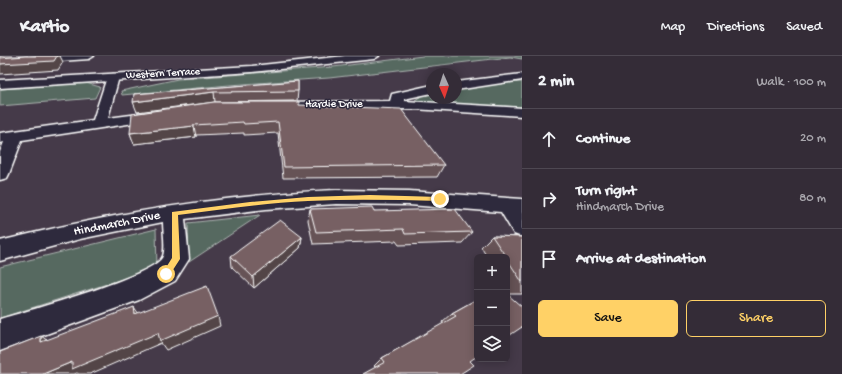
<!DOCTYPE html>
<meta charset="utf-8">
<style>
body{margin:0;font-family:"Gochi Hand",sans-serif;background:#3f3842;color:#f1f3f6}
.controls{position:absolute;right:12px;bottom:12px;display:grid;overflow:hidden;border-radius:6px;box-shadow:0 2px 10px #0003}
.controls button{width:36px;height:36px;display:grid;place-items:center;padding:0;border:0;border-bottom:1px solid #4e4852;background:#342c37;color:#f1f3f6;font:20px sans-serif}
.compass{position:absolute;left:426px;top:12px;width:36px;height:36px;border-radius:50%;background:#342c37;box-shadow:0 2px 10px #0003;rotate:177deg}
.stop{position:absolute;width:12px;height:12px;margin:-9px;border:3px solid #ffd166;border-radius:50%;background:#fff}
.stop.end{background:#ffd166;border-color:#fff;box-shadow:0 1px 4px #0008}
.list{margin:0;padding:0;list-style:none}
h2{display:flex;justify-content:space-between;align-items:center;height:52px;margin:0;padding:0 16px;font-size:17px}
h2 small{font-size:13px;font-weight:400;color:#a9a7ad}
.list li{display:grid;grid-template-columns:26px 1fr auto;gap:12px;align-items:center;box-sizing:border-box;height:60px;padding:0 16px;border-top:1px solid #4e4852}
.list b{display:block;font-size:15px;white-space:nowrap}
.list p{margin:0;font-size:13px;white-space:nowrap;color:#a9a7ad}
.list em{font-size:13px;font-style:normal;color:#a9a7ad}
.actions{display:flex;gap:8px;padding:12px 16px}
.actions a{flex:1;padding:9px 0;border:1px solid #ffd166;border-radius:6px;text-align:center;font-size:14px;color:#ffd166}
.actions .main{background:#ffd166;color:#111}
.icon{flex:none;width:22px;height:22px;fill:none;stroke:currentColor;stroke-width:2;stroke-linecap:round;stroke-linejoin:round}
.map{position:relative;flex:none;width:522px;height:318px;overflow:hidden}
header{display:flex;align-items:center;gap:24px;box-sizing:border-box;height:56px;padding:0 20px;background:#342c37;border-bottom:1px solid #4e4852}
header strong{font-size:19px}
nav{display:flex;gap:22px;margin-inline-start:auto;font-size:14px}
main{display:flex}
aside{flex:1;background:#342c37}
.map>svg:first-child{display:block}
.green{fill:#576961;stroke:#abb4b0}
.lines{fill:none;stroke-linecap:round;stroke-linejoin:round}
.minor-casing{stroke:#fff;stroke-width:3}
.primary-casing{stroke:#fff;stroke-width:3}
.minor{fill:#2f2a3d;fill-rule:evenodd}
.primary{fill:#2f2a3d;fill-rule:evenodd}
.wall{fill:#665356;stroke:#fff}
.shaded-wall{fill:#534446;stroke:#fff}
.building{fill:#776164;stroke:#fff}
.route{fill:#ffd166}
.labels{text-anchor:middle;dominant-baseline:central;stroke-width:3;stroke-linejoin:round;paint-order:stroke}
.far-street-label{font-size:11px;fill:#fff;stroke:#2f2a3d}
.street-label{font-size:13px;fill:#fff;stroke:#2f2a3d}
</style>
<header>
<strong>Kartio</strong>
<nav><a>Map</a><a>Directions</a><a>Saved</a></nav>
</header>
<main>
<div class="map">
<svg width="522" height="318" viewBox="0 0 522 318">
<rect width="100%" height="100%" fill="#453a49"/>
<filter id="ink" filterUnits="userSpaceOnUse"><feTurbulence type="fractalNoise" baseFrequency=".025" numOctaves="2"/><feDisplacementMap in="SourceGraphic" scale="8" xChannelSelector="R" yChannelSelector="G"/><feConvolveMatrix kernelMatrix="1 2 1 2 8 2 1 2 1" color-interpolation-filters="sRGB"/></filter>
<g filter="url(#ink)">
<g class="green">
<polygon points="423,0 522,0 522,3 510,1 329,22 229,29 122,39 121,35 178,23 333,11"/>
<polygon points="522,26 522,51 433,47 415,44 423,39 432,37 432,42 456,42 456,33 480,29"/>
<polygon points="86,27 100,31 95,42 0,50 0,33"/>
<polygon points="260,159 189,206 188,167"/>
<polygon points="156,173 157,212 0,262 0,211"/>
</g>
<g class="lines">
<g class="minor-casing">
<g id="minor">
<polygon points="43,0 94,0 89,3 0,9 0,3"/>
<polygon points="113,18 119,21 108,62 162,55 167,56 169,59 167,62 22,84 9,118 7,122 0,124 0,96 4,86 0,87 0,77 93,64 107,21"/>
<polygon points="522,18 522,24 456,34 456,26"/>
<polygon points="432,29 432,37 404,43 404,45 522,52 522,60 414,53 269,54 264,53 262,50 264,47 269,46 390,45 392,38"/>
<path d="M336 134 409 135 522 143V181L514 178 501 156 409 149 336 148 266 153 185 163 189 203 175 225 139 244 0 295V263C24 256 158 219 163 200 166 191 163 176 163 166L80 183 0 205V185C111 157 222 139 336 134Z"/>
</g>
</g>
<g class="primary-casing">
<polygon id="primary" points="345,0 379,0 374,3 252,16 0,32 0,24 252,10"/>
</g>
<use href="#minor" class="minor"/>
<use href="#primary" class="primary"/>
</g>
<g class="wall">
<polygon points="298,25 298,35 297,45 215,46 137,56 134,38"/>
<polygon points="299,49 444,109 437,121 283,122 278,77 244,79 244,77 196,79 196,81 134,88 130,77"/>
<polygon points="310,153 374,155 472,176 462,187 399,189 396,185 313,188 308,164"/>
<polygon points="492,180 522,181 522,238 509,238 507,234 507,201 487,201 481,191"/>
<polygon points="302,181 300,192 254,232 232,211 231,200"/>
<polygon points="477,243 470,305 375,311 374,310 382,302 443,268 442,266 452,257"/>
</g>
<g class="shaded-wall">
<polygon points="0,0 28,0 0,3"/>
<polygon points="57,0 60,0 63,6 58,14 0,18 0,8"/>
<polygon points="214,36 215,46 137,56 133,46"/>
<polygon points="194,70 196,81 134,88 130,77"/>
<polygon points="302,181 300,192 254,232 253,221"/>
<polygon points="134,251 141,261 135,258"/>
<polygon points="218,260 220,270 166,294 161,287 90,318 79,318 77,317 74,318 43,318 72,306 158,277"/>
<polygon points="41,280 54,289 41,286"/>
</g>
<g class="building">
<polygon points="25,0 57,0 54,5 0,8 0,2"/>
<polygon points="298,25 298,35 214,36 133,46 134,38"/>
<polygon points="214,46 299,46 299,49 401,53 444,109 284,111 278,66 244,68 243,66 194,69 194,70 130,77 132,58"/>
<polygon points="372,151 374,155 455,153 472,176 405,178 403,173 316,176 310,153"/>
<polygon points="280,164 302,181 253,221 231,200"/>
<polygon points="492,180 522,181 522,226 507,203 507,201 506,201"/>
<polygon points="207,230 218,260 160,285 158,277 72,313 72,306 43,318 0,318 0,296 41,280 41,286 134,251 135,258"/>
<polygon points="507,238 522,251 522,271 507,281"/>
<polygon points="477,243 477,300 470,305 474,309 460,318 363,318 385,306 382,302 456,260 452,257"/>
</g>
</g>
<path class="route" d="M370 139 440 141 443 143 440 145C396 144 352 143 308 145 264 147 221 154 178 159L180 203 169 220H163L162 218 172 202V156L250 146 308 141Z"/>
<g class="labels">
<g class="far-street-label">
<text transform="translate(163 18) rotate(-3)">Western Terrace</text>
<text x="334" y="49">Hardie Drive</text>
</g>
<g class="street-label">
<text transform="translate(117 168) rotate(-11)">Hindmarch Drive</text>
</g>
</g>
</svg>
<div class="controls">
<button>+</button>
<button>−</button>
<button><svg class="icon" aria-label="layers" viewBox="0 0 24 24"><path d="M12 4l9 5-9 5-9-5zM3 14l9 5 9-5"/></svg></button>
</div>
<svg class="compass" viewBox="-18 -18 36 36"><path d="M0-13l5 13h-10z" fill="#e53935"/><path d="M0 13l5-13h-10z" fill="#a9a7ad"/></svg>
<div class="stop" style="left:166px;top:218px"></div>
<div class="stop end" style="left:440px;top:143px"></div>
</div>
<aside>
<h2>2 min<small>Walk · 100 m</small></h2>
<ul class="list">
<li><svg class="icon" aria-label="ahead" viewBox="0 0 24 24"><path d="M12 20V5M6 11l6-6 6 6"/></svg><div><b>Continue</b></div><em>20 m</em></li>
<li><svg class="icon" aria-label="right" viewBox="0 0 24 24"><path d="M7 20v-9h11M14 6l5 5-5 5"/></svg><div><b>Turn right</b><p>Hindmarch Drive</p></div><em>80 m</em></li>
<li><svg class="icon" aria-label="arrive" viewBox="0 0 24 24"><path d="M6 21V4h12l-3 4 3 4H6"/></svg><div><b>Arrive at destination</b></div></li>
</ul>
<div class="actions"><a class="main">Save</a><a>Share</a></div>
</aside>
</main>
